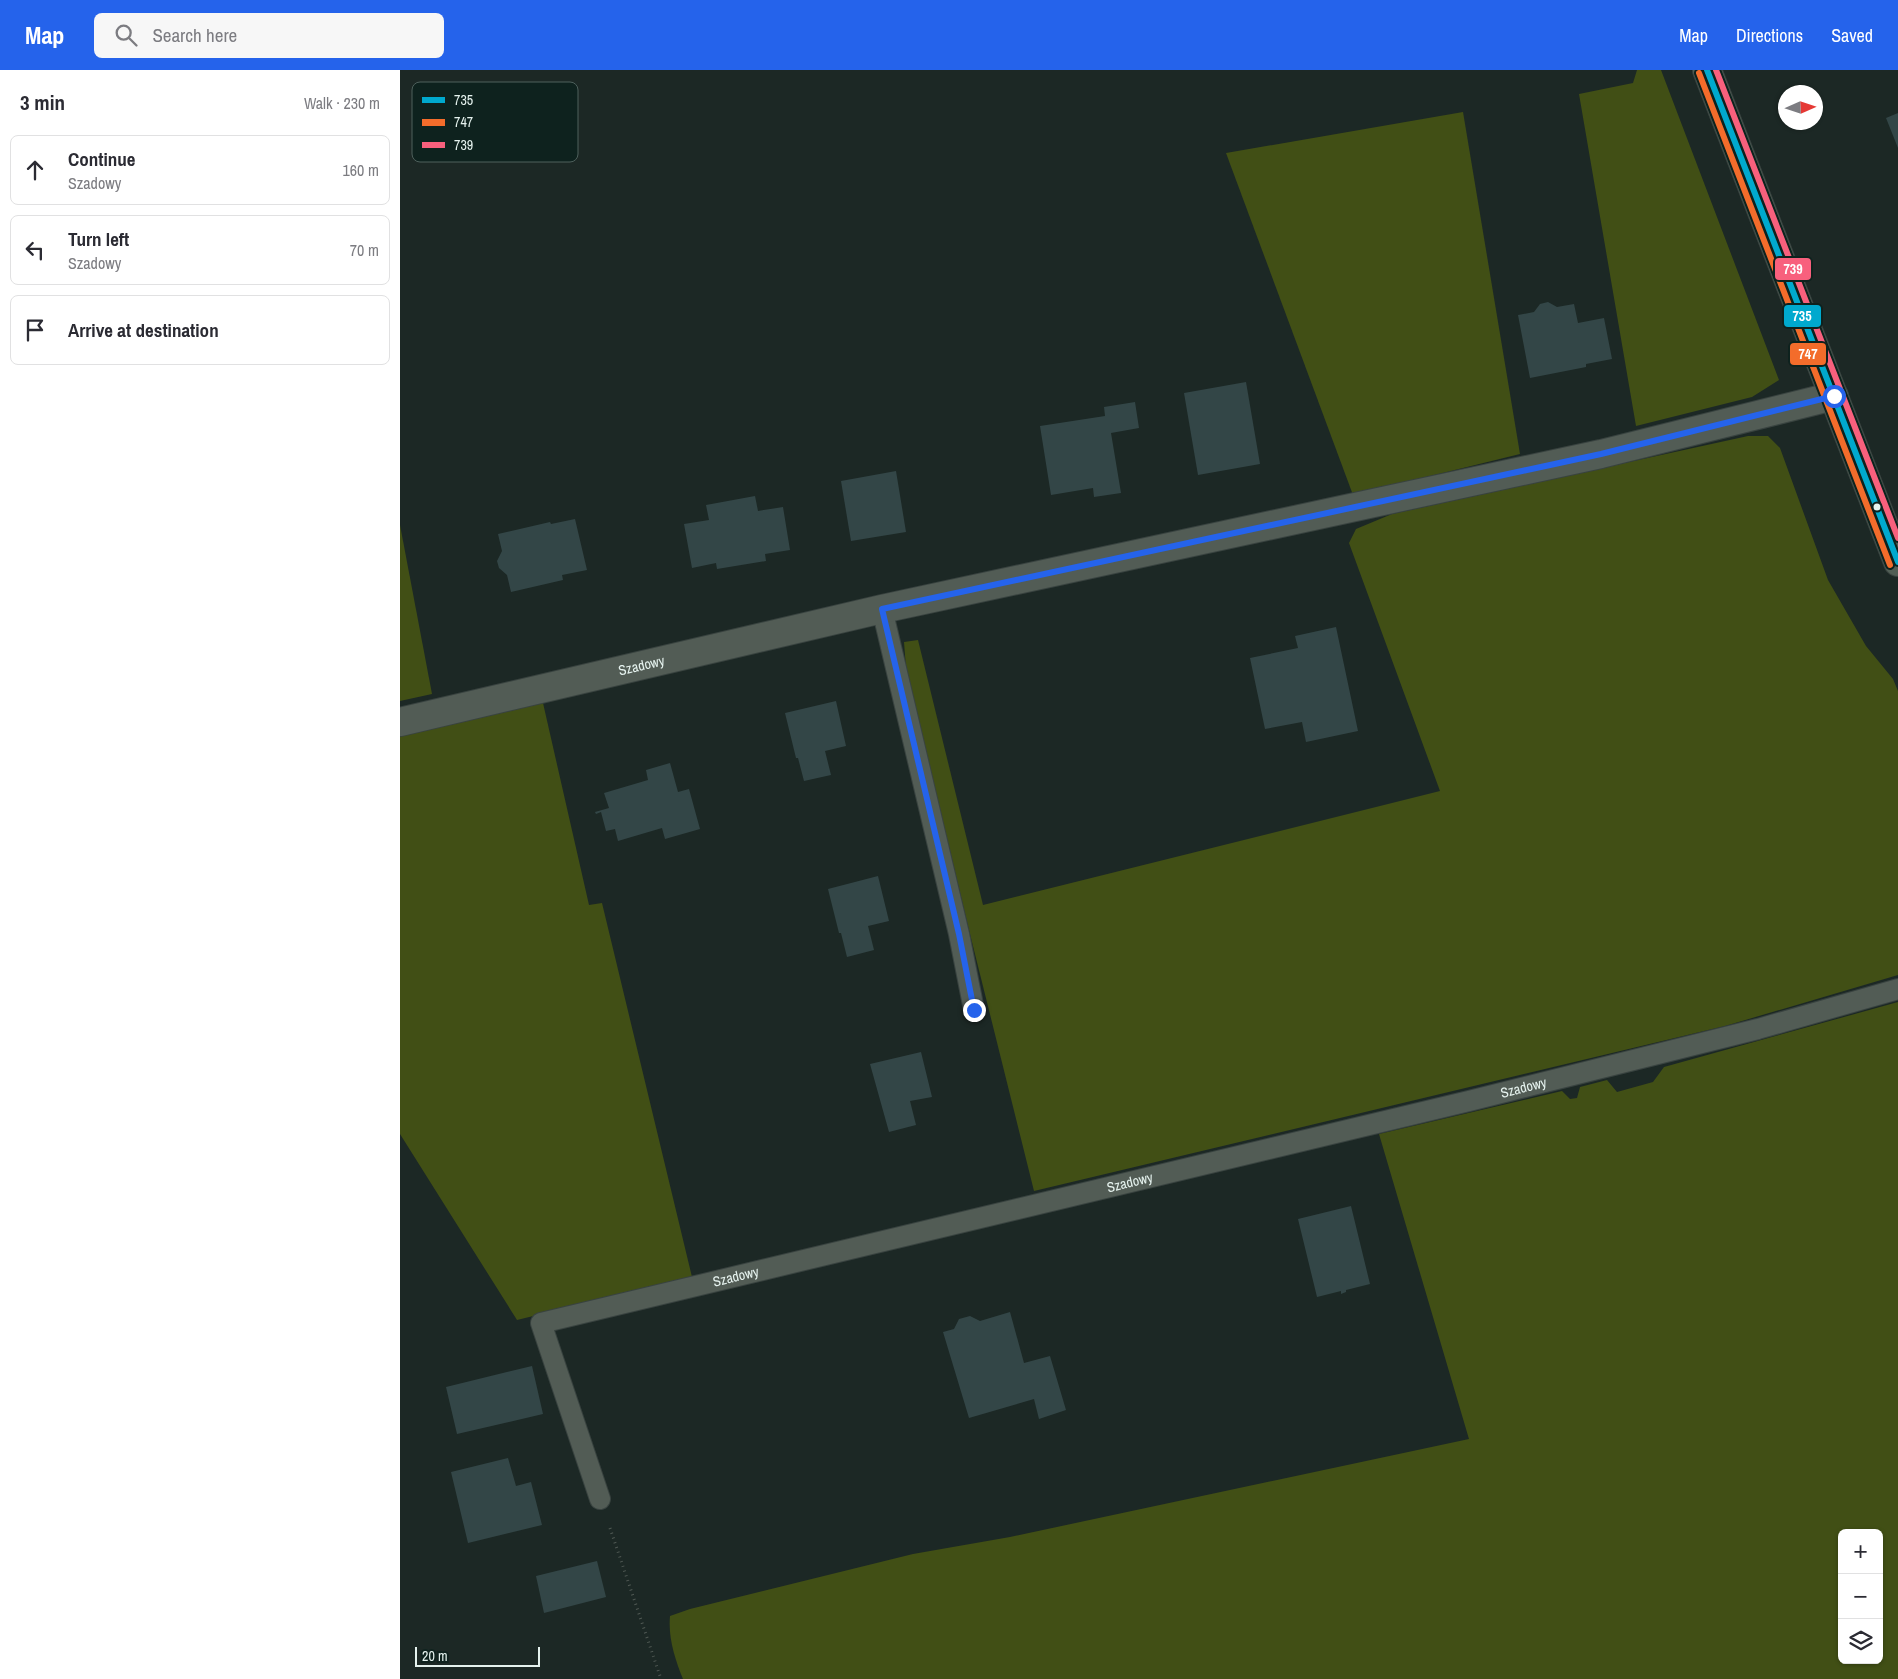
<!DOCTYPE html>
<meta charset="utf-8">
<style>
body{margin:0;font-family:"Archivo Narrow",sans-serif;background:#f7f7f7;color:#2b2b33}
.controls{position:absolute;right:15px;bottom:15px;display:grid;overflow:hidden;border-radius:8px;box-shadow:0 1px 4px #0004}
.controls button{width:45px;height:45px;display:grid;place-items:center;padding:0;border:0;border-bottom:1px solid #e1e1e2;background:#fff;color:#2b2b33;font:25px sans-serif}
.compass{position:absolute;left:1378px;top:15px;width:45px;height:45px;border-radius:50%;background:#fff;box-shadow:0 1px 4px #0004;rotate:87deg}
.scale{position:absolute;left:15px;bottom:12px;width:125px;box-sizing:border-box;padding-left:5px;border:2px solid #e5f2ee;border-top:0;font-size:14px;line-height:18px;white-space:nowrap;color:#e5f2ee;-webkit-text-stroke:4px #0e221e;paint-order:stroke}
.stop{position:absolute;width:15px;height:15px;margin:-11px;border:4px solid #2563eb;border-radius:50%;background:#fff}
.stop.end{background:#2563eb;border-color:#fff;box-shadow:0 1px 5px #0008}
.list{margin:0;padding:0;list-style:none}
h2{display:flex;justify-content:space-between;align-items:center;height:65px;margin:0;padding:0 20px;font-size:21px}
h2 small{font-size:16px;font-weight:400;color:#7c7c81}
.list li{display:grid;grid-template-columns:32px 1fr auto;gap:15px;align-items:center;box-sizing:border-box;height:70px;margin:0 10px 10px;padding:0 10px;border:1px solid #e1e1e2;border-radius:8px}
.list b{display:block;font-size:19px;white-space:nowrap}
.list p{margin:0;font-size:16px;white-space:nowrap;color:#7c7c81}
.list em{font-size:16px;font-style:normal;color:#7c7c81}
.icon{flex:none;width:28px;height:28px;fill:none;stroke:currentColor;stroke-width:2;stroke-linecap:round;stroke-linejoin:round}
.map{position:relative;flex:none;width:1498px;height:1609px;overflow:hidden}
header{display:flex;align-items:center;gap:30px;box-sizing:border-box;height:70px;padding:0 25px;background:#2563eb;color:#fff}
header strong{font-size:24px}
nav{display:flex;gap:28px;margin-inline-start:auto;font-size:18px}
.search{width:350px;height:45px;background:#f7f7f7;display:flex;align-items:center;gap:12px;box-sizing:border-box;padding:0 18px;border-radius:8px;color:#7c7c81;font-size:19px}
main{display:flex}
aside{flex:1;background:#fff}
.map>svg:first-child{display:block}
.green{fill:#414f15;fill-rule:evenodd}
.building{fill:#334647}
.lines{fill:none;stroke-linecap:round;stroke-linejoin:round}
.lane-casing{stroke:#394340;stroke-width:22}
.street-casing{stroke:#394340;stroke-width:30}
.secondary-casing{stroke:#394340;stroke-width:30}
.path{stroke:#505954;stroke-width:3;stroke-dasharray:1 4;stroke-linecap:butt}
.lane{stroke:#525c55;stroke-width:20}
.street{stroke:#525c55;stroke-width:28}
.secondary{stroke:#515e55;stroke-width:28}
.bus-1-casing{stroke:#0e221e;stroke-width:10}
.bus-2-casing{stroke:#0e221e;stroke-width:10}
.bus-3-casing{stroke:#0e221e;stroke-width:10}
.bus-1{stroke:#00a9ce;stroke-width:6}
.bus-2{stroke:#f36c2b;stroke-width:6}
.bus-3{stroke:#f8607d;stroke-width:6}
.route{stroke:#2563eb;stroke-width:6}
.bus-dot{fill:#e5f2ee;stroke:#0e221e;stroke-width:2}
.labels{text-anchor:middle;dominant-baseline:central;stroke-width:5;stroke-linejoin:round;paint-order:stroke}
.street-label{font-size:14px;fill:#e5f2ee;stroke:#0e221e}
.key{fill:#0e221e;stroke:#4e605c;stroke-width:1}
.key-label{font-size:14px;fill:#e5f2ee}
.line-badge{stroke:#0e221e;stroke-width:2}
.badge-label{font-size:14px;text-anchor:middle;font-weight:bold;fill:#fff}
</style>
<header>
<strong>Map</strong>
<div class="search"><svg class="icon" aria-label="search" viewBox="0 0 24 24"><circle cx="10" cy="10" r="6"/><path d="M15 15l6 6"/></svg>Search here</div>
<nav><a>Map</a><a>Directions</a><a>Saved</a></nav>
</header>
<main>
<aside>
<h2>3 min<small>Walk · 230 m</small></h2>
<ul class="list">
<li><svg class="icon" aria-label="ahead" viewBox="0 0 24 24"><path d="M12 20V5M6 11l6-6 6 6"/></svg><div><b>Continue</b><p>Szadowy</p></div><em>160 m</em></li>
<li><svg class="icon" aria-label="left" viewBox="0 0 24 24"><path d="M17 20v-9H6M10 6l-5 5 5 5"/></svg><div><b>Turn left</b><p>Szadowy</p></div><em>70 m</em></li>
<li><svg class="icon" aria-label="arrive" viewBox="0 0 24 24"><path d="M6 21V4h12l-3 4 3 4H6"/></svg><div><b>Arrive at destination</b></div></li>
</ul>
</aside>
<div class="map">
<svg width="1498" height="1609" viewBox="0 0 1498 1609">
<rect width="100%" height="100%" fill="#1c2825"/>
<g class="green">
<polygon points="1237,0 1261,0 1379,310 1352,327 1236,356 1179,24 1233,13"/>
<polygon points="1063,42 1120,384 953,425 826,83"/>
<polygon points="1348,366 1368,366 1380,378 1428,510 1466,576 1493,609 1498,621 1498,905 1325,956 634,1121 569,860 506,598 504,572 518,570 583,835 1040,721 949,473 956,459 992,444"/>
<polygon points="0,455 32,624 0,631"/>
<polygon points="143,633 189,835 202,833 292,1207 117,1250 0,1064 0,666"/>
<path d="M1498 932V1609H283C275 1589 268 1568 270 1546L290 1539 513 1484 610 1467 1069 1369 979 1064 1162 1021 1170 1029 1177 1028 1180 1017 1207 1010 1217 1022 1253 1012 1264 997ZM1442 1463H1479V1590H1442Z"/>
</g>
<g class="building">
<polygon points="1498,43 1498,78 1486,48"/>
<polygon points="1148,232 1157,237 1174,234 1178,253 1204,248 1212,289 1186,294 1186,297 1130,308 1118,245 1134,242 1140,234"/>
<polygon points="846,312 860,394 798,405 784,323"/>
<polygon points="735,332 739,358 711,363 721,423 694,427 693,418 651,425 640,356 705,346 704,337"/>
<polygon points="496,401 506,462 451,471 441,411"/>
<polygon points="355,426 358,441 383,437 390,480 365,484 366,491 317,499 316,493 292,498 284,454 309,450 306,435"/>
<polygon points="175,449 187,500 162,505 163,510 111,522 107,505 99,498 97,491 102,481 98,464 150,452 151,454"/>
<polygon points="936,557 958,661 906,672 902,652 865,659 850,588 898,578 895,566"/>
<polygon points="436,631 446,676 425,681 431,705 404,711 398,688 396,688 385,643"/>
<polygon points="270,693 278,722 289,719 300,759 265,769 262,758 218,771 215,759 206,761 201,742 196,744 195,742 209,738 204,723 248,710 246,700"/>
<polygon points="478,806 489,851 468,856 474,880 447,887 441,863 439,863 428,819"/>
<polygon points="521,982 532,1027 510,1031 516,1055 489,1062 470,994"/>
<polygon points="951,1136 970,1214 946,1220 946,1222 941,1224 941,1221 917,1227 898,1149"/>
<polygon points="610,1242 624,1293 650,1286 666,1340 639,1349 634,1329 569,1348 543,1262 554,1259 559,1249 570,1246 580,1251"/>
<polygon points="132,1296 143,1344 57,1364 46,1317"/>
<polygon points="108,1388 116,1416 131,1412 142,1455 68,1473 51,1402"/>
<polygon points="197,1491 206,1527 144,1543 136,1506"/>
</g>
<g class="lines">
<g class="lane-casing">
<g id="lane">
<polyline points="482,539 559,864 574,940"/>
<path id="s1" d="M200 1429 141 1253 1069 1031 1358 959 1498 919"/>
</g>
</g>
<g class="street-casing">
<g id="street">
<path id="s2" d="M0 652 482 539 1201 384 1434 326"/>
</g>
</g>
<g class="secondary-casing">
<polyline id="secondary" points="1307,0 1498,492"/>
</g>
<polyline class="path" points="210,1458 261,1609"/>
<use href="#lane" class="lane"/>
<use href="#street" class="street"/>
<use href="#secondary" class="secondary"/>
<g class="bus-1-casing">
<polyline id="bus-1" points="1307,0 1498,492"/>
</g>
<g class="bus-2-casing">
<polyline id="bus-2" points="1299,3 1490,495"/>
</g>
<g class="bus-3-casing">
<polyline id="bus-3" points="1316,0 1498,468"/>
</g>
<use href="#bus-1" class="bus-1"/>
<use href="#bus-2" class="bus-2"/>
<use href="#bus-3" class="bus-3"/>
</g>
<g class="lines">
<polyline class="route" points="574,940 559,864 482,539 1201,384 1434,326"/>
</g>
<circle class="bus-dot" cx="1477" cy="437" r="4.5"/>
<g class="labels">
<g class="street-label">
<text stroke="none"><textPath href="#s2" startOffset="248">Szadowy</textPath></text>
<text stroke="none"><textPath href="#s1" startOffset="1196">Szadowy</textPath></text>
<text stroke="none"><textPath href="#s1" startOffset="791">Szadowy</textPath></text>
<text stroke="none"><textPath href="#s1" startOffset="386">Szadowy</textPath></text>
</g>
</g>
<rect x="12" y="12" width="166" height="80" rx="8" class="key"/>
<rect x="22" y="27" width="23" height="6" fill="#00a9ce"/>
<rect x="22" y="49" width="23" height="7" fill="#f36c2b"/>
<rect x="22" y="72" width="23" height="6" fill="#f8607d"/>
<g class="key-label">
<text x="54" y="35">735</text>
<text x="54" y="57">747</text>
<text x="54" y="80">739</text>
</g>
<g class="line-badge">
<rect x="1374" y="187" width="38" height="24" rx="5" fill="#f8607d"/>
<rect x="1383" y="234" width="39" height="24" rx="5" fill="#00a9ce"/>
<rect x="1389" y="272" width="38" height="24" rx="5" fill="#f36c2b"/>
</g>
<g class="badge-label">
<text x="1393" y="204">739</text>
<text x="1402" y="251">735</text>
<text x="1408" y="289">747</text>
</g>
</svg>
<div class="controls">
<button>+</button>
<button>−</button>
<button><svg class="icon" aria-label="layers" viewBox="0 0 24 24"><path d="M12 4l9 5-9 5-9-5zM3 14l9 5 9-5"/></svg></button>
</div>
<svg class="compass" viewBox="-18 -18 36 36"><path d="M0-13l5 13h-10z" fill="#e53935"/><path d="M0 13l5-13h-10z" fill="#7c7c81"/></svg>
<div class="scale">20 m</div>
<div class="stop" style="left:1434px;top:326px"></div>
<div class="stop end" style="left:574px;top:940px"></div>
</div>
</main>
